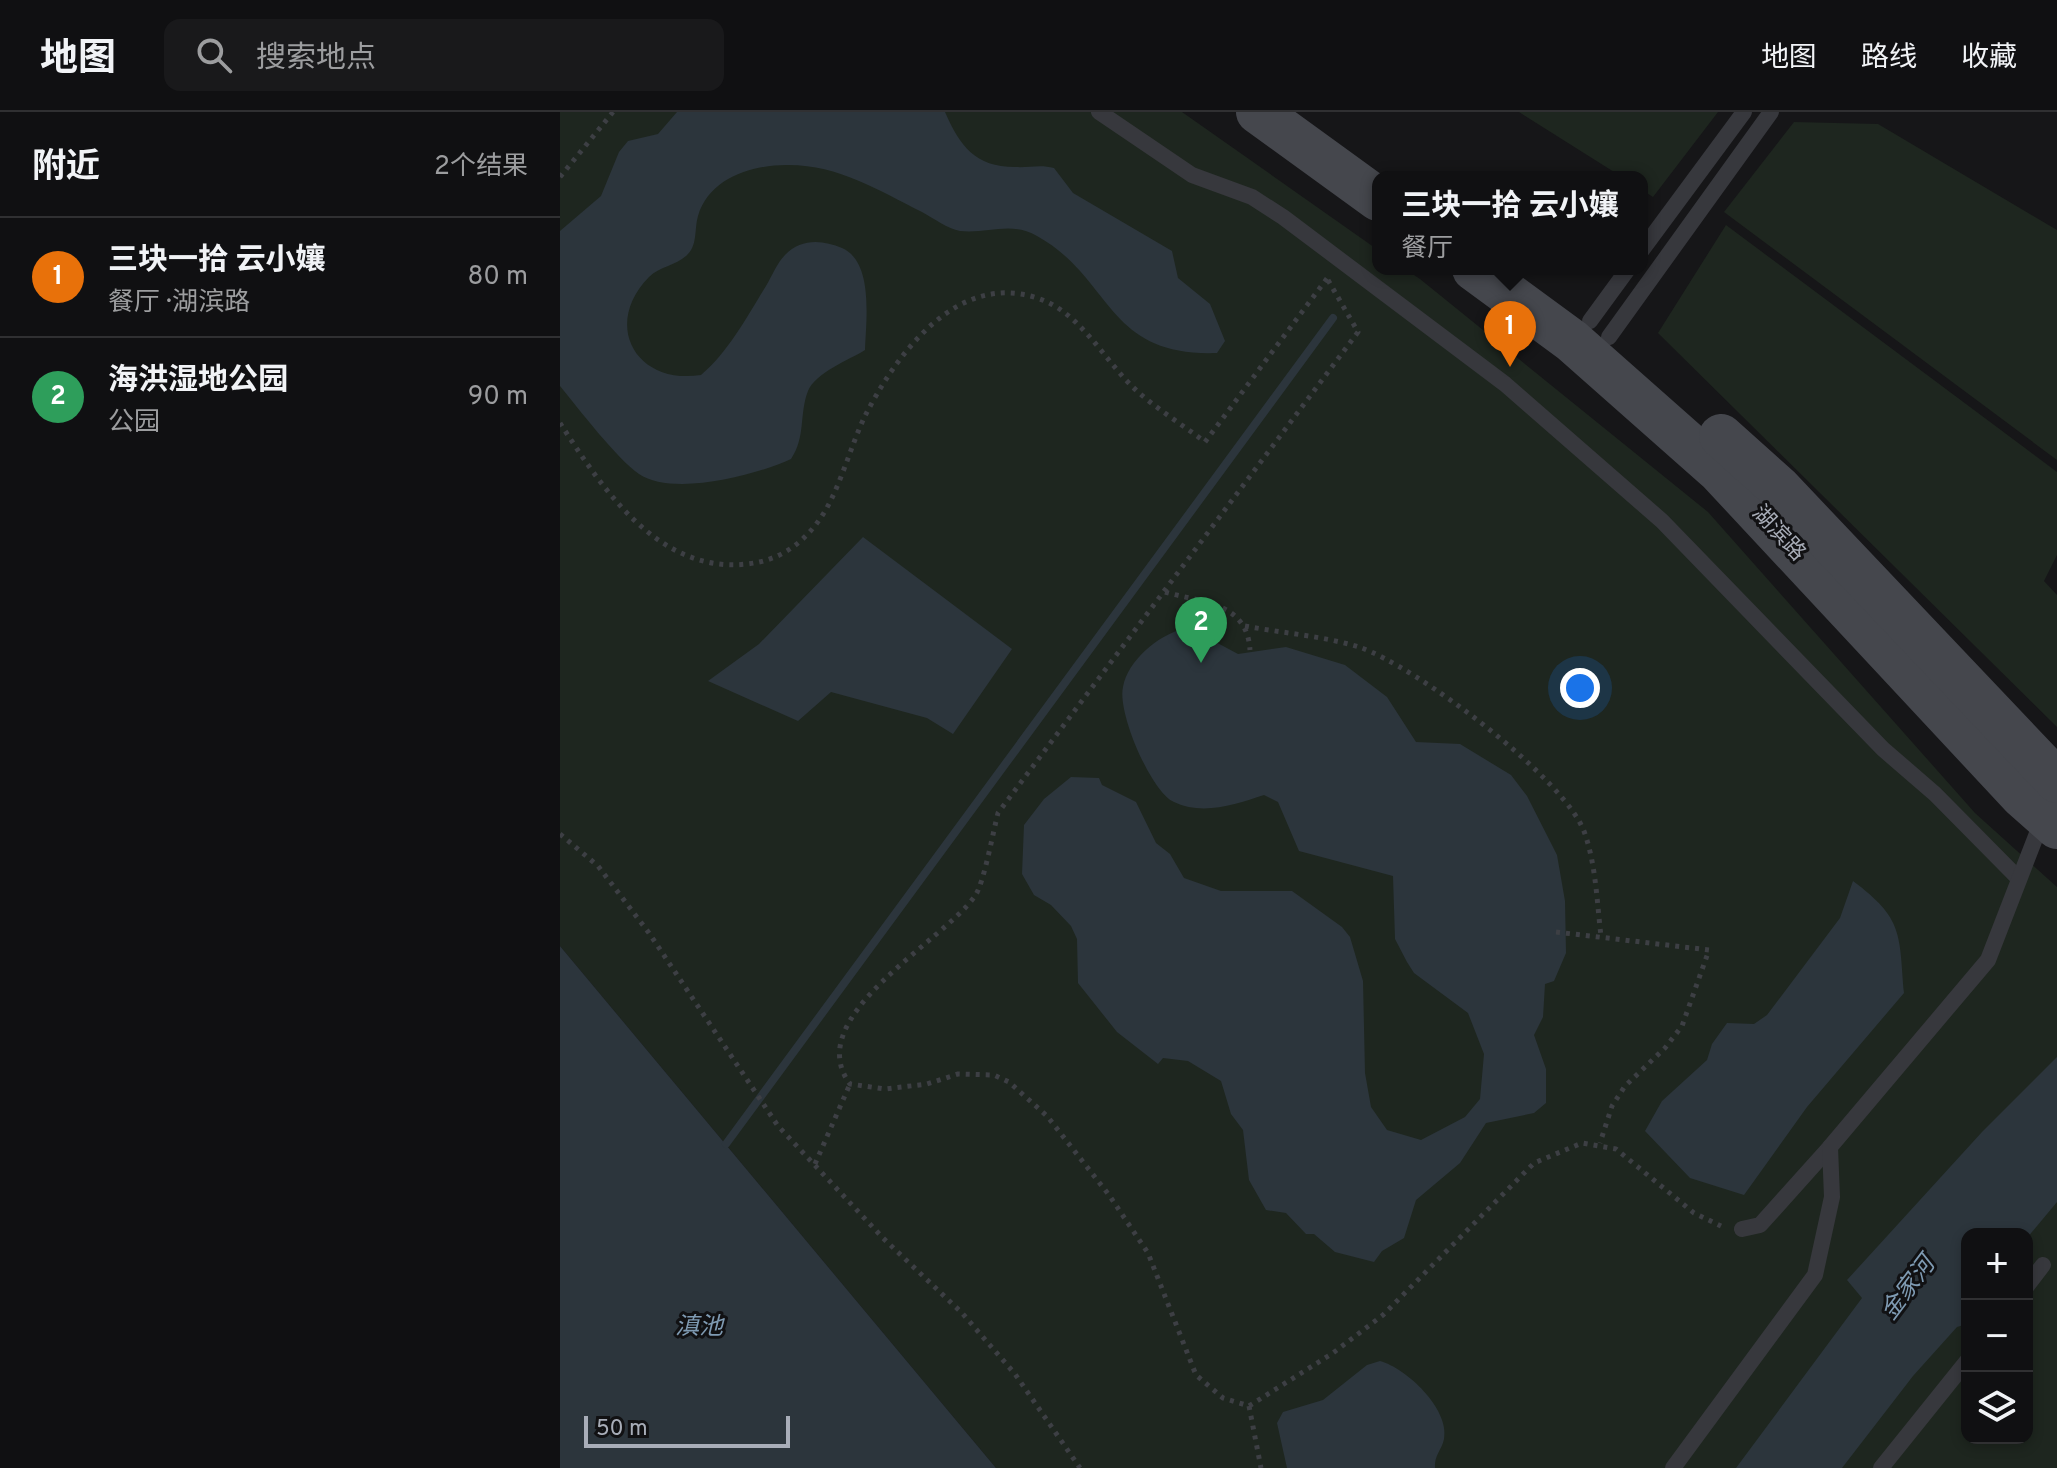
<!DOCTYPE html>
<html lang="zh">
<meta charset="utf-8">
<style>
body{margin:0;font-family:Overpass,"Noto Sans SC",sans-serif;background:#19191b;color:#f1f3f6}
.controls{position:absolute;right:24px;bottom:24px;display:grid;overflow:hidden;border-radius:16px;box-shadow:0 4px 12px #0003}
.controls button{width:72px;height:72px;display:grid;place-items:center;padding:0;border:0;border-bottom:2px solid #303032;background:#101012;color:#f1f3f6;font:40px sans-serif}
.scale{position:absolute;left:24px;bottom:20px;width:206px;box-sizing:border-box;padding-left:8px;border:4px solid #a8adb8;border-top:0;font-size:22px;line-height:28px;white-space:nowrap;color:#a8adb8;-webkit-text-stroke:6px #111113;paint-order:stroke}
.you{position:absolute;left:1020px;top:576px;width:28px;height:28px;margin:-20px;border:6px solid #fff;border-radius:50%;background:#1a73e8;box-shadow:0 0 0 12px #1a73e833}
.badge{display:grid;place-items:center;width:52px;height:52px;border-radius:50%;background:#1a73e8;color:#fff;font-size:26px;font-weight:700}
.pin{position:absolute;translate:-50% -66px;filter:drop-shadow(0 2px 4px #0008)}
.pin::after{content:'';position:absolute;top:42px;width:28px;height:24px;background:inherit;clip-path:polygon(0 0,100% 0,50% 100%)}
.popup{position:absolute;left:812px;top:59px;width:276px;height:104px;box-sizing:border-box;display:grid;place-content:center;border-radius:16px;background:#101012;filter:drop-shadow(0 2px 6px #0005);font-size:26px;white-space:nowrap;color:#9c9d9f}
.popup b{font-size:30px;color:#f1f3f6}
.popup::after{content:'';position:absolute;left:50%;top:100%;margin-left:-16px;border:16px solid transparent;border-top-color:#101012}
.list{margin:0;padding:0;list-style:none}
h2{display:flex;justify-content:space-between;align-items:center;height:104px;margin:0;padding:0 32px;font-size:34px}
h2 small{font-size:26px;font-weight:400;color:#9c9d9f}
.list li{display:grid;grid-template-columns:52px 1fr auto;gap:24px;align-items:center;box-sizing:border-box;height:120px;padding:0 32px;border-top:2px solid #303032}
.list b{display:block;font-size:30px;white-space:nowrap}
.list p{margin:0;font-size:26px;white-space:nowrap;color:#9c9d9f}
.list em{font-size:26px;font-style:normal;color:#9c9d9f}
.icon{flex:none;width:44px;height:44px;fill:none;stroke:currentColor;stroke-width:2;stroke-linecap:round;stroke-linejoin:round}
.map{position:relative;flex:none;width:1497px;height:1356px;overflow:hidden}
header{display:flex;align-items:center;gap:48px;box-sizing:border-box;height:112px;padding:0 40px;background:#101012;border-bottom:2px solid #303032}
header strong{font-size:38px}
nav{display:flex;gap:44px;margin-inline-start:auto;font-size:28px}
.search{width:560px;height:72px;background:#19191b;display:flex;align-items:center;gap:20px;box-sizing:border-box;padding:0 28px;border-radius:16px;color:#9c9d9f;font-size:30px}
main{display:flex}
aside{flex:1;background:#101012}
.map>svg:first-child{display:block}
.green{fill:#1e261f;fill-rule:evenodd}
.water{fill:#2c353c}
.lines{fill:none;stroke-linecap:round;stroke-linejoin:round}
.stream{stroke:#2c353c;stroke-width:8}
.path{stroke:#3d3f44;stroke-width:5;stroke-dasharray:4 6;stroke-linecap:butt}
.service{stroke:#37383d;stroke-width:16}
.secondary{stroke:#45474d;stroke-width:44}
.labels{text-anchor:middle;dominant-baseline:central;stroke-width:6;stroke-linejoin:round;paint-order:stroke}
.street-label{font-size:22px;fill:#a8adb8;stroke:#111113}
.water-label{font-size:24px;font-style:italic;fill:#7f9bb3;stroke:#111113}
</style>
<header>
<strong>地图</strong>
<div class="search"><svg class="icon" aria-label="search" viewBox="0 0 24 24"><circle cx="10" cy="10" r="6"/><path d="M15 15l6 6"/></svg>搜索地点</div>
<nav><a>地图</a><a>路线</a><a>收藏</a></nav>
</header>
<main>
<aside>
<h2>附近<small>2个结果</small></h2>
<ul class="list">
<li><span class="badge" style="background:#e8710a">1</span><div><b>三块一拾 云小孃</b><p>餐厅 · 湖滨路</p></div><em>80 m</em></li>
<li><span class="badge" style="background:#2e9e5b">2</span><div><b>海洪湿地公园</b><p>公园</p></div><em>90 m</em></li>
</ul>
</aside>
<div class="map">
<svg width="1497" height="1356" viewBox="0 0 1497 1356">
<rect width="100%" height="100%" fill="#161618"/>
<g class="green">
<path d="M0 0H622L818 138V157H845L860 167 1148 400 1415 701 1497 775V1356H436L0 834ZM1407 1122H1467V1326H1407Z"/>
<polygon points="959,0 1158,0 1093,85 1082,78 1082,65 1062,65"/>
<polygon points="1234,10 1318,12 1497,118 1497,348 1164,100"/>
<polygon points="1166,113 1497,360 1497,443 1484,469 1497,483 1497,615 1098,221"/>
</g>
<g class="water">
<path d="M117 0H385C400 34 415 55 455 55 469 56 480 52 494 56L513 81 612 139 618 166 650 192 665 229 657 241C545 245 553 166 477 124 452 109 427 122 400 119 388 117 373 106 362 100 318 78 277 52 226 53 192 53 149 66 138 104 134 118 138 134 126 144 116 153 99 155 89 165 42 213 76 273 141 263 169 239 186 206 206 174 212 164 217 151 225 143 241 126 263 128 282 136 314 150 306 209 305 238 289 248 255 261 248 279 239 302 246 325 231 347 197 363 113 385 79 362 57 347 18 296 0 274V119L41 84 59 40 68 29 98 22Z"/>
<polygon points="303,425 452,537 393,622 367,606 271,580 238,609 148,569 199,532"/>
<path d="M622 517 650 527 678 542 726 535 785 553 827 585 856 630 900 632 951 663 967 684 997 743 1005 789 1006 841 994 869 985 872 983 905 974 923 986 957V991L974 1001 926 1011 900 1051 856 1088 844 1126 822 1139 814 1150 775 1140 754 1122H746L726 1101 706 1098 689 1068 683 1018 671 1002 661 969 628 949 603 946 598 952 557 920 518 871 517 827 511 814 491 793 474 783 462 762 464 713 484 687 511 665 539 666 542 673 576 690 596 731 610 742 624 766 661 779H732L782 815 790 825 803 869 805 961 811 995 827 1018 861 1028 905 1005 920 987 924 942 908 901 854 861 847 850 835 827 833 764 739 739 718 690 704 683C676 692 643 704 614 690 591 680 557 600 563 575 568 548 598 524 622 517Z"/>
<path d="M1293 769C1344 807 1339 822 1344 881L1247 995 1184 1083 1130 1066 1085 1019 1102 989 1147 948 1152 932 1167 911 1194 912 1207 903 1280 806Z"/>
<polygon points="0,834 436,1356 0,1356"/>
<polygon points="1497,945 1497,1090 1467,1126 1467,1122 1407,1122 1407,1212 1397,1215 1353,1264 1282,1356 1176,1356 1302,1186 1287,1168 1422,1020"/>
<path d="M820 1249C846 1256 890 1297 884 1327 882 1338 874 1343 875 1356H727L717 1311 723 1300 763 1288 807 1253Z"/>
</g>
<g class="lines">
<polyline class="stream" points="166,1032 773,206"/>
<g class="path">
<polyline points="0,65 53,0"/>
<path d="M768 168 798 220 438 701C433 720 424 771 415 784 383 830 240 905 290 972L325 977 367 972 398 962 434 963 449 970 487 1004 549 1083 588 1141 636 1263 663 1286 689 1294 773 1241 823 1203 974 1051 1022 1031 1056 1037 1134 1101 1161 1114"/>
<path d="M0 311C42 376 98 462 187 452 216 449 239 435 257 411 278 384 289 338 304 306 335 244 396 159 477 186 521 200 544 249 577 279 598 298 623 313 645 330L768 165"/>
<path d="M605 480C643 491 687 490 690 538"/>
<path d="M685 514C722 521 763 524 799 535 855 554 1007 667 1025 722 1036 754 1037 791 1041 824"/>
<polyline points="0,722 38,754 89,821 218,1014 323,1126 402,1201 455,1262 520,1356"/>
<polyline points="996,820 1149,838 1122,914 1105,936 1065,974 1052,994 1040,1031"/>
<polyline points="255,1052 290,972"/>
<polyline points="689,1294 701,1356"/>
</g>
<g class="service">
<polyline points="539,0 632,63 692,85 723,105 945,272 1102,409 1323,637 1375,682 1459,767"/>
<polyline points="1082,138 1184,0"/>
<polyline points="1030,209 1068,157"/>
<polyline points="1049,225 1211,0"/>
<polyline points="1182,1117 1200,1113 1270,1035"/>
<polyline points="1467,1174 1483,1153"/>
<polyline points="1113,1356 1255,1163 1272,1085 1270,1035 1428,848 1483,706"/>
<polyline points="1321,1356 1407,1249"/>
</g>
<g class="secondary">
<polyline points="698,0 818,87"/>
<polyline points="914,157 1012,229 1159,359 1462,684 1497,715"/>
<polyline points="1161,324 1219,376 1497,669"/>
</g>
</g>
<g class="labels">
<g class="street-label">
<text transform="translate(1218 422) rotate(47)">湖滨路</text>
</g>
<g class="water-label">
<text transform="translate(1349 1177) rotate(-53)">金家河</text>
<text x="139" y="1216">滇池</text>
</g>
</g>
</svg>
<div class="controls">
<button>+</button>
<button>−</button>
<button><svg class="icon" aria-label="layers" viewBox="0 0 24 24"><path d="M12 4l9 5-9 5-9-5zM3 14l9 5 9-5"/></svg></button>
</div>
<div class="scale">50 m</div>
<div class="you"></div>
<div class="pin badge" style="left:950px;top:255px;background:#e8710a">1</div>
<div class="popup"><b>三块一拾 云小孃</b>餐厅</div>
<div class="pin badge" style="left:641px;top:551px;background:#2e9e5b">2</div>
</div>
</main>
